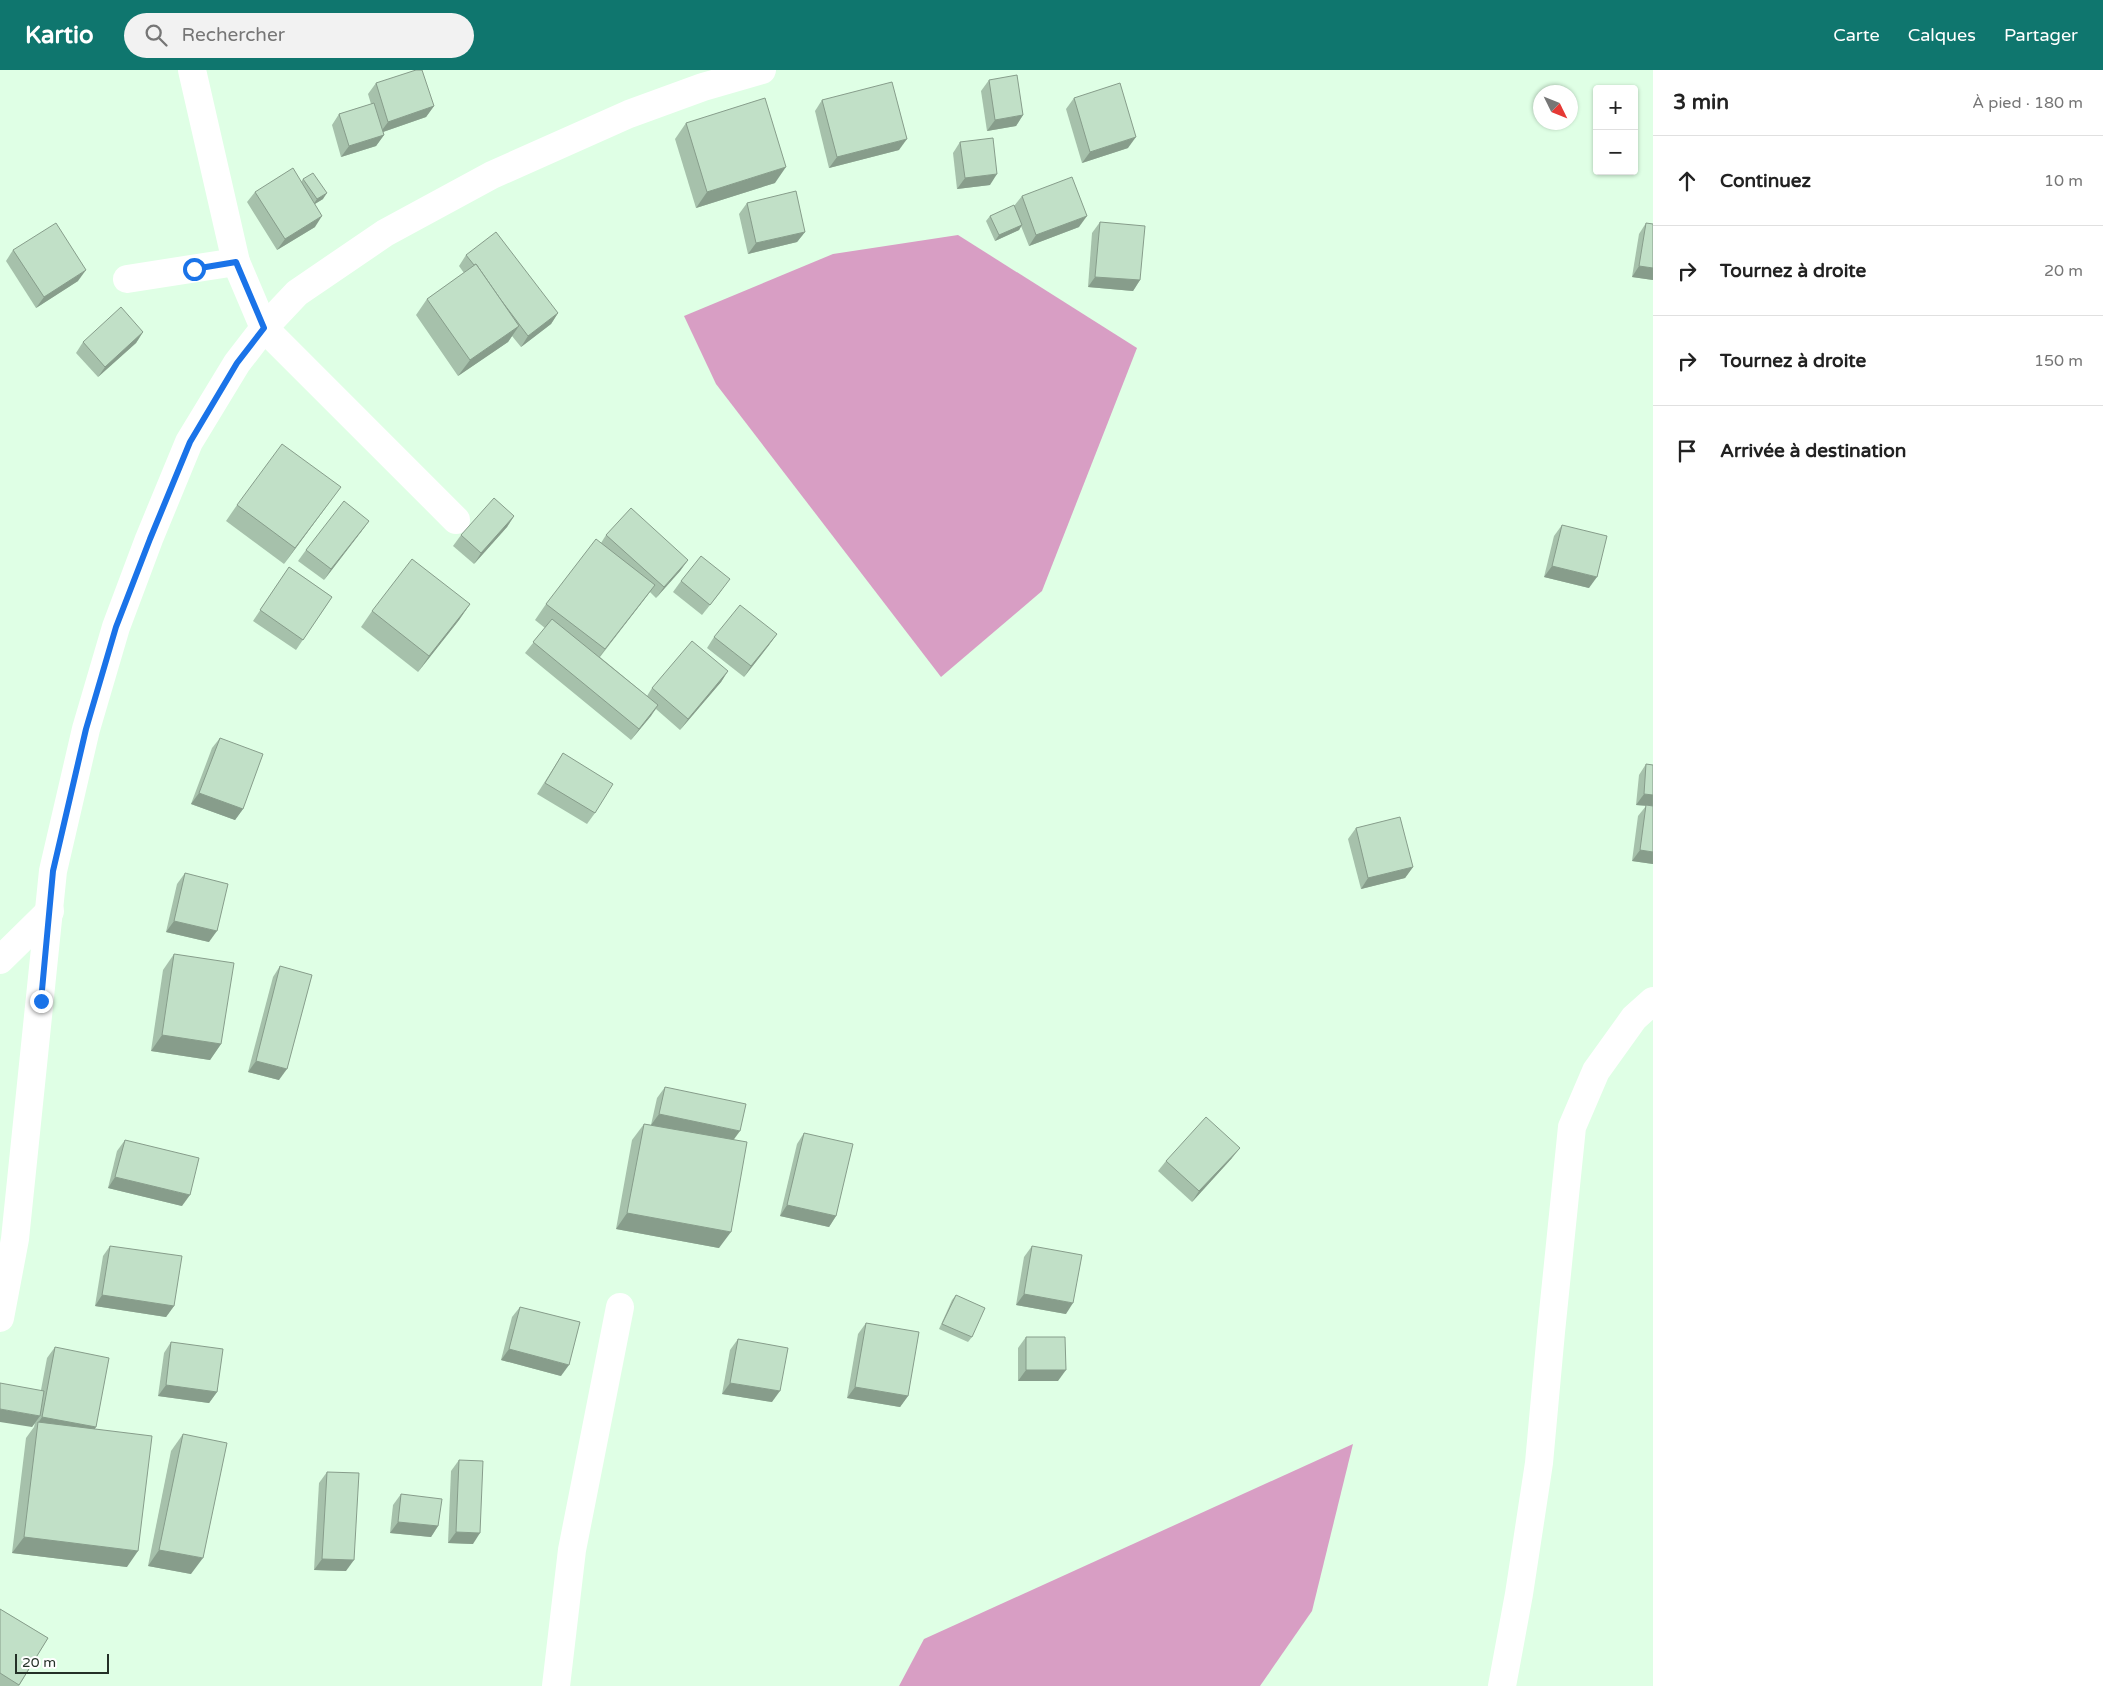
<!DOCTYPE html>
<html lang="fr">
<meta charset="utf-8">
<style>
body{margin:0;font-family:"Varela Round",sans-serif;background:#f2f2f2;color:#222}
.controls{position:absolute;right:15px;top:15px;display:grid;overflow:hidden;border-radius:5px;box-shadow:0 1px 4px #0004}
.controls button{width:45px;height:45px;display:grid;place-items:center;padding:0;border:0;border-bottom:1px solid #e0e0e0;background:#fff;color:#222;font:25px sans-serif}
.compass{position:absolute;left:1533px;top:15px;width:45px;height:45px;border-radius:50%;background:#fff;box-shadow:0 1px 4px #0004;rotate:133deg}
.scale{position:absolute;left:15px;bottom:12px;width:94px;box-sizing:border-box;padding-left:5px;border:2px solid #243027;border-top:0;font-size:14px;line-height:18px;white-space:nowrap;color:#243027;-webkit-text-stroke:4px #fff;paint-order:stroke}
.stop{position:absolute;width:15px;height:15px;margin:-11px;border:4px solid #1a73e8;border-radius:50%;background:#fff}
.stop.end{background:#1a73e8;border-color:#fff;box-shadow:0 1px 5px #0008}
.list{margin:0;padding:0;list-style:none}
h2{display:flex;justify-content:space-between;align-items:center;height:65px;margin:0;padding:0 20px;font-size:21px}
h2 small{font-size:16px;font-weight:400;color:#767676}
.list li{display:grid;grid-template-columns:32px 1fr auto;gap:15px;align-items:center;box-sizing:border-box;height:90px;padding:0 20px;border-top:1px solid #e0e0e0}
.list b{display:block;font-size:19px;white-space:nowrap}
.list em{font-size:16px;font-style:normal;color:#767676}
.icon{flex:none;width:28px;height:28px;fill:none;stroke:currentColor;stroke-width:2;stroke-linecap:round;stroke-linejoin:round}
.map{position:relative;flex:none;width:1653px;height:1616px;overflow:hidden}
header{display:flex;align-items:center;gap:30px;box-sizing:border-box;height:70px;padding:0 25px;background:#0f766e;color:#fff}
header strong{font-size:24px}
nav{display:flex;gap:28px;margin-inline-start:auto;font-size:18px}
.search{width:350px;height:45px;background:#f2f2f2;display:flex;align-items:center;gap:12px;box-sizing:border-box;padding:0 18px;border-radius:28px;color:#767676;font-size:19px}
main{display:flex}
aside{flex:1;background:#fff}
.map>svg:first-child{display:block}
.forest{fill:#d89ec4}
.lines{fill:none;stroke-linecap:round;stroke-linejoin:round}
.minor{stroke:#fff;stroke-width:28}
.wall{fill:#a6c1ab}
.shaded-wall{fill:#879d8b}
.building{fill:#c1e0c7;stroke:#879d8b}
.route{stroke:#1a73e8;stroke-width:6}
</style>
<header>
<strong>Kartio</strong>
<div class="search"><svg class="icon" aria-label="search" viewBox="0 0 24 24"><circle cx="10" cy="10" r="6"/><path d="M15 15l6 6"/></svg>Rechercher</div>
<nav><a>Carte</a><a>Calques</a><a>Partager</a></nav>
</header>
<main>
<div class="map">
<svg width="1653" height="1616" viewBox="0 0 1653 1616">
<rect width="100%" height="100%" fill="#dfffe5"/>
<g class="forest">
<polygon points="958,165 1137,278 1042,521 941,607 716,314 684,246 833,184"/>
<polygon points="1353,1374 1312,1541 1260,1616 899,1616 924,1569"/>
</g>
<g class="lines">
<g class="minor">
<polyline points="192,0 236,192 264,258 456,450"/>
<polyline points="127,209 236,192"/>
<polyline points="0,890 50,841"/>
<polyline points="0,1248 15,1169 53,801 86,659 116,557 149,469 189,372 237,293 264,258 297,223 385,163 492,105 629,44 703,17 762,0"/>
<polyline points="556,1616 572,1480 620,1237"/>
<polyline points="1502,1616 1519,1524 1539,1393 1551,1262 1572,1057 1596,1001 1634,948 1653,931"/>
</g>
</g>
<g class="wall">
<polygon points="989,10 1023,45 1016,56 987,61 981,21"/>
<polygon points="376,13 434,36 426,47 383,62 384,65 376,76 341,87 332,55 339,44 371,34 368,24"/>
<polygon points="1074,28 1128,78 1082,93 1066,39"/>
<polygon points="822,30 899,80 829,98 815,41"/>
<polygon points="686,53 775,113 696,138 675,69"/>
<polygon points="960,72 990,115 957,119 953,83"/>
<polygon points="303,109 323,129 315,134 315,157 277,180 247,132 255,122 301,112"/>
<polygon points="1022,126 1079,157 1029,176 1021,156 1019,160 995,171 986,151 990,146 1014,136"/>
<polygon points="747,133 805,162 797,172 748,184 739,144"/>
<polygon points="1100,152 1140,210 1133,221 1088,217 1092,163"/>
<polygon points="1646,153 1653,154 1653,210 1632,207 1639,164"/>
<polygon points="13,180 78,211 36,238 6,191"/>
<polygon points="466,185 558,243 551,254 521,277 512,266 508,272 458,306 416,245 427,229 464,203 459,196"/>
<polygon points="143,262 136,273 98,307 76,283 83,272"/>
<polygon points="329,433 284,494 226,451 237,435"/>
<polygon points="514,446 507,457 474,494 453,476 461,465"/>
<polygon points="369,451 324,510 298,491 306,480"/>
<polygon points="1562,455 1589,518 1544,507 1554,466"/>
<polygon points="606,465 688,490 680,501 656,528 650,522 600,587 647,626 652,618 728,601 721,612 680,660 656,639 631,670 525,583 545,558 535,550 546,534 601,473"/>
<polygon points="289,497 332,527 296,580 253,551"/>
<polygon points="681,511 722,520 702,545 673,522"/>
<polygon points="470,534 459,550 418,602 361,557 372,541"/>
<polygon points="777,564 769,575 744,607 707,578 714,567"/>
<polygon points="220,668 243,739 235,750 191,734 212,678"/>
<polygon points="563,683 595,743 587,754 537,724"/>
<polygon points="1646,694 1653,695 1653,794 1632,791 1638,746 1646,736 1636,735 1639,705"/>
<polygon points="1356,758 1413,797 1405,808 1361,819 1348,769"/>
<polygon points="185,803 209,872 166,862 177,814"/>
<polygon points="174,884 221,974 210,990 151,981 163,900"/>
<polygon points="280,896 279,1010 248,1002 273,907"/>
<polygon points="665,1017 733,1070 719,1178 616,1159 632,1070 644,1054 651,1055 657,1028"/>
<polygon points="804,1063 836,1146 829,1157 780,1146 797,1074"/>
<polygon points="125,1070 182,1136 108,1118 117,1081"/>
<polygon points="1232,1088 1192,1132 1158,1101 1166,1091"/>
<polygon points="110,1176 174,1236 166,1247 95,1236 103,1186"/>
<polygon points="1032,1176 1066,1244 1016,1235 1024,1187"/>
<polygon points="956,1225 972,1267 968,1272 939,1259 952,1230"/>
<polygon points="520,1237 561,1306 501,1290 512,1247"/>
<polygon points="866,1253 908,1326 900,1337 847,1328 858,1264"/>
<polygon points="1026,1267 1058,1311 1018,1311 1018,1278"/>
<polygon points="738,1269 772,1332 722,1324 730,1280"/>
<polygon points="171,1272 217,1322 209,1333 158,1326 164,1283"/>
<polygon points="55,1277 95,1359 127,1497 12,1483 26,1368 34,1357 35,1353 32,1357 41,1320 47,1288"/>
<polygon points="183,1364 191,1504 148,1496 171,1381"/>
<polygon points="459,1390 473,1474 448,1473 451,1401"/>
<polygon points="327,1402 346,1501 314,1500 319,1413"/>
<polygon points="401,1424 438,1456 431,1467 390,1463 393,1435"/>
<polygon points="0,1539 48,1568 19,1616 0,1616"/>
</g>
<g class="shaded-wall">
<polygon points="434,36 426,47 380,63 388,52"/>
<polygon points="1023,45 1016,56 987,61 995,50"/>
<polygon points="384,65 376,76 341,87 349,76"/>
<polygon points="1136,67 1128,78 1082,93 1090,82"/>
<polygon points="907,69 899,80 829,98 837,87"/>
<polygon points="786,97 775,113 696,138 707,122"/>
<polygon points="997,104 990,115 957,119 965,108"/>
<polygon points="327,123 323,129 313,135 317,129"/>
<polygon points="322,146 315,157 277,180 285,169"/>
<polygon points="1087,146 1079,157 1029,176 1036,165"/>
<polygon points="1022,155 1019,160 995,171 999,165"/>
<polygon points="805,162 797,172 748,184 756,173"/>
<polygon points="1639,196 1653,198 1653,210 1632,207"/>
<polygon points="86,200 78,211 36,238 44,227"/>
<polygon points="1095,207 1140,210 1133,221 1088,217"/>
<polygon points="558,243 551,254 521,277 528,266"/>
<polygon points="519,256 508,272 458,306 470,290"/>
<polygon points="143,262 136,273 98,307 105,297"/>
<polygon points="341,417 329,433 284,494 295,478"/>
<polygon points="514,446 507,457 474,494 481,483"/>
<polygon points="369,451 361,462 324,510 331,499"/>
<polygon points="688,490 680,501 656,528 664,517"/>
<polygon points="1552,496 1597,507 1589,518 1544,507"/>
<polygon points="655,515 643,531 593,595 605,579"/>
<polygon points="470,534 459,550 418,602 429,586"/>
<polygon points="777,564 769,575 744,607 751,596"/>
<polygon points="728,601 721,612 680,660 688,649"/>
<polygon points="658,635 651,646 631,670 639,659"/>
<polygon points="199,723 243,739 235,750 191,734"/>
<polygon points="1644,724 1653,725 1653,736 1636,735"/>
<polygon points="1640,780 1653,782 1653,794 1632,791"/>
<polygon points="1413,797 1405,808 1361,819 1368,808"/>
<polygon points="174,851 217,861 209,872 166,862"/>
<polygon points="162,965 221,974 210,990 151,981"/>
<polygon points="256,991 287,999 279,1010 248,1002"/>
<polygon points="659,1044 740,1061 732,1072 651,1055"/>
<polygon points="1240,1078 1232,1088 1192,1132 1199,1121"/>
<polygon points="115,1107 190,1125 182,1136 108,1118"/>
<polygon points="787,1135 836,1146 829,1157 780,1146"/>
<polygon points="627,1143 731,1162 719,1178 616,1159"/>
<polygon points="1024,1224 1073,1233 1066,1244 1016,1235"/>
<polygon points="102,1225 174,1236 166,1247 95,1236"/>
<polygon points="509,1279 569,1295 561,1306 501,1290"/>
<polygon points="1026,1300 1066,1300 1058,1311 1018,1311"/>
<polygon points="730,1313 780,1321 772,1332 722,1324"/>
<polygon points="166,1315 217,1322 209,1333 158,1326"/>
<polygon points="855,1317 908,1326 900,1337 847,1328"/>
<polygon points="0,1339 40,1346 32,1357 0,1352"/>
<polygon points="42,1347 96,1357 89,1368 38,1353"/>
<polygon points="398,1452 438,1456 431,1467 390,1463"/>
<polygon points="456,1462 480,1463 473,1474 448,1473"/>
<polygon points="24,1467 138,1481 127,1497 12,1483"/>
<polygon points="159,1480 203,1488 191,1504 148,1496"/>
<polygon points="322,1489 354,1490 346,1501 314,1500"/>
</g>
<g class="building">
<polygon points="416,0 422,0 434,36 388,52 376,13"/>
<polygon points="1017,5 1023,45 995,50 989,10"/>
<polygon points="892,12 907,69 837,87 822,30"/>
<polygon points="1120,13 1136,67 1090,82 1074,28"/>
<polygon points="765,28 786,97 707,122 686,53"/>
<polygon points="374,33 384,65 349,76 339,44"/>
<polygon points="993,68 997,104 965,108 960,72"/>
<polygon points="293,98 322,146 285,169 255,122"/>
<polygon points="313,103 327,123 317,129 303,109"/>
<polygon points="1072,107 1087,146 1036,165 1022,126"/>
<polygon points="796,121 805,162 756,173 747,133"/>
<polygon points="1014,135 1022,155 999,165 990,146"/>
<polygon points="1100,152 1145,156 1140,210 1095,207"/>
<polygon points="56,153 86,200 44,227 13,180"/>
<polygon points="1646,153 1653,154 1653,198 1639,196"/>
<polygon points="496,162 558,243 528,266 501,230 476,194 474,195 466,185"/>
<polygon points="476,194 519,256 470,290 427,229"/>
<polygon points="121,237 143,262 105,297 83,272"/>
<polygon points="282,374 341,417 295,478 237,435"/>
<polygon points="494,428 514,446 481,483 461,465"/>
<polygon points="344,431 369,451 331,499 306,480"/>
<polygon points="631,438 688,490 664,517 606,465"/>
<polygon points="1562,455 1607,466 1597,507 1552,496"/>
<polygon points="596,469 655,515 605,579 546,534"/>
<polygon points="701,486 730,509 710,535 681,511"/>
<polygon points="412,489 470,534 429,586 372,541"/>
<polygon points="289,497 332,527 303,570 260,540"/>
<polygon points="740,535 777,564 751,596 714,567"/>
<polygon points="552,549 658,635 639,659 533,572"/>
<polygon points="692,571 728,601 688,649 652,618"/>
<polygon points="220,668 263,684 243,739 199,723"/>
<polygon points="563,683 613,714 595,743 545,713"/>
<polygon points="1646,694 1653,695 1653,725 1644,724"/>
<polygon points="1646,735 1653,736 1653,782 1640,780"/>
<polygon points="1400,747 1413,797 1368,808 1356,758"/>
<polygon points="185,803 228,814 217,861 174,851"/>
<polygon points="174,884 234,893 221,974 162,965"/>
<polygon points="280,896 312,905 287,999 256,991"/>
<polygon points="665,1017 746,1034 740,1061 659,1044"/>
<polygon points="1206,1047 1240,1078 1199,1121 1166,1091"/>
<polygon points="644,1054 747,1072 731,1162 627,1143"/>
<polygon points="804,1063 853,1074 836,1146 787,1135"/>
<polygon points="125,1070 199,1088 190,1125 115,1107"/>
<polygon points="110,1176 182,1186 174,1236 102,1225"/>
<polygon points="1032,1176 1082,1185 1073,1233 1024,1224"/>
<polygon points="956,1225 985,1238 972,1267 942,1254"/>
<polygon points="520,1237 580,1252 569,1295 509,1279"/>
<polygon points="866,1253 919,1262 908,1326 855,1317"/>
<polygon points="1026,1267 1065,1267 1066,1300 1026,1300"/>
<polygon points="738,1269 788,1278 780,1321 730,1313"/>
<polygon points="171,1272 223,1279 217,1322 166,1315"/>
<polygon points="55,1277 109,1288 96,1357 42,1347"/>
<polygon points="0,1313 44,1321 40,1346 0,1339"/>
<polygon points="38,1352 152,1366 138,1481 24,1467"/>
<polygon points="183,1364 227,1373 203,1488 159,1480"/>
<polygon points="459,1390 483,1391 480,1463 456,1462"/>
<polygon points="327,1402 359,1403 354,1490 322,1489"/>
<polygon points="401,1424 442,1429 438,1456 398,1452"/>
<polygon points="0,1539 48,1568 19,1615 0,1603"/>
</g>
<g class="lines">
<polyline class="route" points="41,931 53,801 86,659 116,557 150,469 190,372 237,293 264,258 236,192 194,199"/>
</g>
</svg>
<div class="controls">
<button>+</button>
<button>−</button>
</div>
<svg class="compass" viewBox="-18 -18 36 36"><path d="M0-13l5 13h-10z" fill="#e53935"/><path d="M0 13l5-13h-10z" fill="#767676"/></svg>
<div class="scale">20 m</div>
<div class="stop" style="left:194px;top:199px"></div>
<div class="stop end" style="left:41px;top:931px"></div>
</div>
<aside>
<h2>3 min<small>À pied · 180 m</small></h2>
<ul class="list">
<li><svg class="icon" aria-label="ahead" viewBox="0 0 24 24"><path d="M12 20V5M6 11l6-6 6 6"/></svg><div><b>Continuez</b></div><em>10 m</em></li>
<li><svg class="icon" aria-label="right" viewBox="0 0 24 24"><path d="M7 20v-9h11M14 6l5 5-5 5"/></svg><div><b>Tournez à droite</b></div><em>20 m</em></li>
<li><svg class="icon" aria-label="right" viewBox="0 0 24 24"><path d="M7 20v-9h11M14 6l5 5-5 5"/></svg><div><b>Tournez à droite</b></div><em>150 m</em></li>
<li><svg class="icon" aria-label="arrive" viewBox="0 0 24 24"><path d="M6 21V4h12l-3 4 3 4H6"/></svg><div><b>Arrivée à destination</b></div></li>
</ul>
</aside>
</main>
